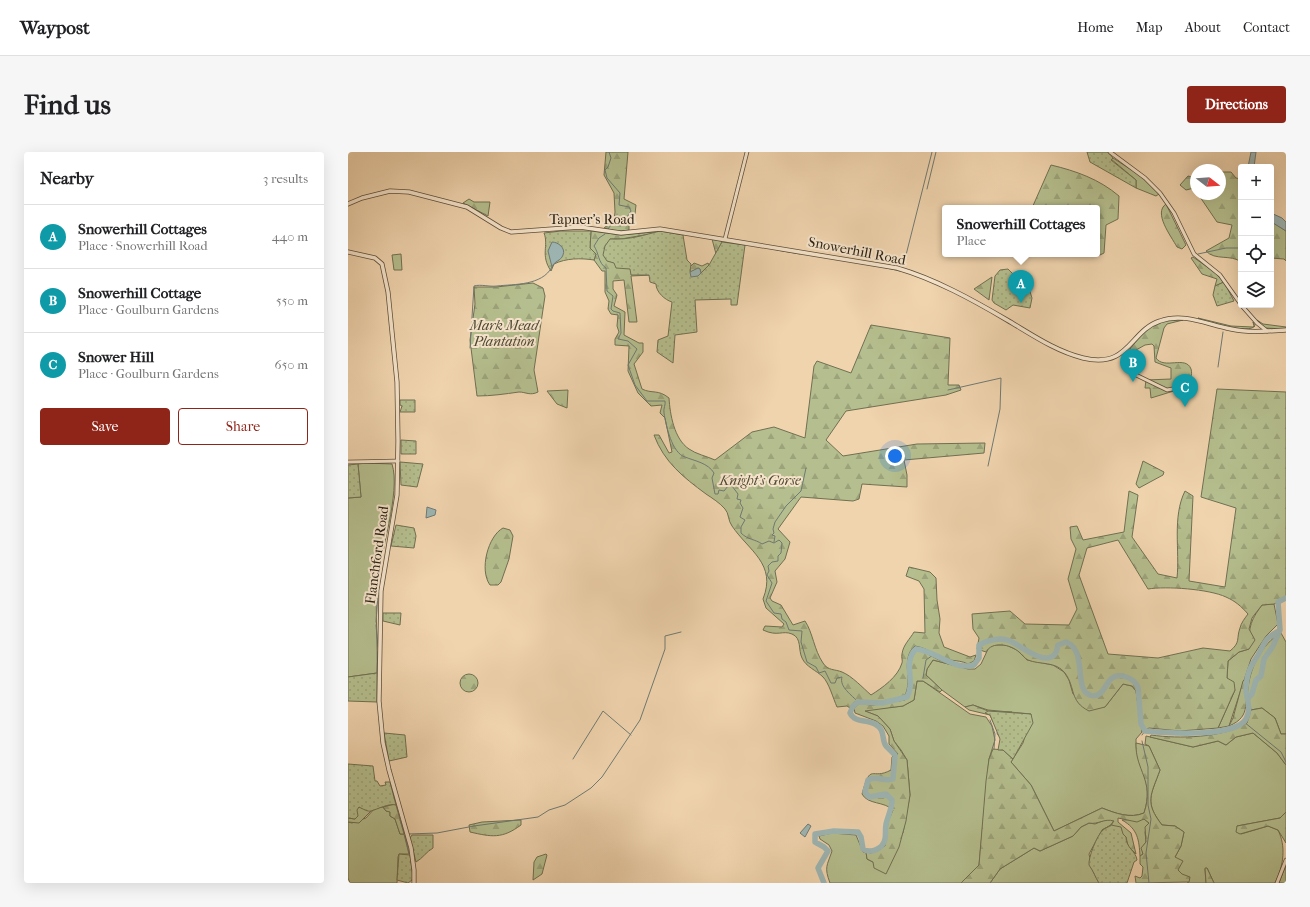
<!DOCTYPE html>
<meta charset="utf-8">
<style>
body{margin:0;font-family:"IM FELL French Canon",serif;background:#f6f6f6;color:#202124}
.controls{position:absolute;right:12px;top:12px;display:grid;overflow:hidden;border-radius:4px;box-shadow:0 4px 16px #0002}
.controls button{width:36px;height:36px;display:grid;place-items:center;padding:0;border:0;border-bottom:1px solid #e0e0e0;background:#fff;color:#202124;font:20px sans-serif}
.compass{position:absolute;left:842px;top:12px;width:36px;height:36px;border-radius:50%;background:#fff;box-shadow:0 4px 16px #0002;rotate:107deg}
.you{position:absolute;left:547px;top:304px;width:14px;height:14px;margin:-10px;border:3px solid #fff;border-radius:50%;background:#1a73e8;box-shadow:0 0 0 6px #1a73e833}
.badge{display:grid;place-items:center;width:26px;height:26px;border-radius:50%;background:#8f2418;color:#fff;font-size:13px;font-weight:700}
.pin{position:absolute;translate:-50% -33px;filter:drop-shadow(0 1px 2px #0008)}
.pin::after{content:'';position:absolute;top:21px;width:14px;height:12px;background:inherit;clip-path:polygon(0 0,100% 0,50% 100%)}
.popup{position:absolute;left:594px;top:53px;width:158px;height:52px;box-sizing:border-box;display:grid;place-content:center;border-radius:4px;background:#fff;filter:drop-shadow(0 1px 3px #0005);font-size:13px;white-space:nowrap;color:#757577}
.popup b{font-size:15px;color:#202124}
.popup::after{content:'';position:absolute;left:50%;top:100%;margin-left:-8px;border:8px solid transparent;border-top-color:#fff}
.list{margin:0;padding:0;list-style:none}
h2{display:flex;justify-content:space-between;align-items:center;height:52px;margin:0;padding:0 16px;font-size:17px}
h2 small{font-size:13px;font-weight:400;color:#757577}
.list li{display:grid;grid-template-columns:26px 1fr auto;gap:12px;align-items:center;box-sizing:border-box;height:64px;padding:0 16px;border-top:1px solid #e0e0e0}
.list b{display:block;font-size:15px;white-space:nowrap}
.list p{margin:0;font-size:13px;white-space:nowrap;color:#757577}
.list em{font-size:13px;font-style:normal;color:#757577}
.actions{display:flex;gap:8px;padding:12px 16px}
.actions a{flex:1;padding:9px 0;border:1px solid #8f2418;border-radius:4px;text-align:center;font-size:14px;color:#8f2418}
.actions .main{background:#8f2418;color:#fff}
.icon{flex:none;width:22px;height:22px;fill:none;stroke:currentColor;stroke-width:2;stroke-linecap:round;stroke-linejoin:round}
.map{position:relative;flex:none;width:938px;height:731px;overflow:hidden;border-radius:4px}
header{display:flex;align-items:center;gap:24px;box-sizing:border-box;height:56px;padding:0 20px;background:#fff;border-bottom:1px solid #e0e0e0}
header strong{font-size:19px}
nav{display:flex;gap:22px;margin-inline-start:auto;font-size:14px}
.intro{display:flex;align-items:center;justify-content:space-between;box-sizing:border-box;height:96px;padding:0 24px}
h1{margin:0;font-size:28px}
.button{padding:10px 18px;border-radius:4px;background:#8f2418;color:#fff;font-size:14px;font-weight:700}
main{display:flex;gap:24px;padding:0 24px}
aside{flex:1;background:#fff;border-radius:4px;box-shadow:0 4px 16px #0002}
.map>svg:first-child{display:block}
.green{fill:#b5be8e;stroke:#707052}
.forest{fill:url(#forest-firs);stroke:#707052;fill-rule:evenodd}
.garden{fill:url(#garden-dots);stroke:#707052}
.water{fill:#9db6b4;stroke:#6f7a74}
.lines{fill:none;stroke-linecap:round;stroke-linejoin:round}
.stream{stroke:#6f7a74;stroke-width:1}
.river{stroke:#9db6b4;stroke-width:5.5}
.minor-casing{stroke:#5c4e3b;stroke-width:4.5}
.tertiary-casing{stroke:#5c4e3b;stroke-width:5}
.minor{stroke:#f5e3ca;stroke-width:3}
.tertiary{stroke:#f5e3ca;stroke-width:3.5}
.labels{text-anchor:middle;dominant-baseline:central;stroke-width:4;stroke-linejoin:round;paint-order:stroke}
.street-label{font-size:14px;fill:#2a2115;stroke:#f5e3ca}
.park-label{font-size:14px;font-style:italic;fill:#4d4833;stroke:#f5e3ca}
</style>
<header>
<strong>Waypost</strong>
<nav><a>Home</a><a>Map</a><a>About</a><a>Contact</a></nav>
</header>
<div class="intro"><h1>Find us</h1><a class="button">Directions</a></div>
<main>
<aside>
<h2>Nearby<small>3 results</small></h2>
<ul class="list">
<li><span class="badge" style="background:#0f9aa8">A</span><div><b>Snowerhill Cottages</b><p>Place · Snowerhill Road</p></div><em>440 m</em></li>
<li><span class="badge" style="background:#0f9aa8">B</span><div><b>Snowerhill Cottage</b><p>Place · Goulburn Gardens</p></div><em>550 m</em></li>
<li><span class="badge" style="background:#0f9aa8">C</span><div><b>Snower Hill</b><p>Place · Goulburn Gardens</p></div><em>650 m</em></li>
</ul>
<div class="actions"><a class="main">Save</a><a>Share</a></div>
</aside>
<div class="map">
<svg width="938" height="731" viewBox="0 0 938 731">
<defs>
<pattern id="forest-firs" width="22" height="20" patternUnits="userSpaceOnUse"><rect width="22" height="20" fill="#b5be8e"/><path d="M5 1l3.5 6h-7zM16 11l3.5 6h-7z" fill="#9ca37a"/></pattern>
<pattern id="garden-dots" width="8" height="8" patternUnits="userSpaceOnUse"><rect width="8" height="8" fill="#b5be8e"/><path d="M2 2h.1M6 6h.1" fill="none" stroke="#9ca37a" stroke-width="1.8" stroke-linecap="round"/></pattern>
</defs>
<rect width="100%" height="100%" fill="#f0d4ae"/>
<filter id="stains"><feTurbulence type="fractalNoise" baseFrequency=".005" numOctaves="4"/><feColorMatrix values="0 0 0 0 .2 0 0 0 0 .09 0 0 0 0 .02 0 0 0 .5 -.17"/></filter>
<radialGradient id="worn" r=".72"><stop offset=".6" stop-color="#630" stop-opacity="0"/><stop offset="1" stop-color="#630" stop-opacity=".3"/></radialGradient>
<g class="green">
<polygon points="53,102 54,118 46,118 44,103"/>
<path d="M850 166 883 174 905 175 906 174 905 170 907 174C901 182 859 171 850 166Z"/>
<polygon points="909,168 915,172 938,175 938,177 917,176"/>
<path d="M19 311 44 312C53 340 32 402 29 432 27 462 30 491 29 521L0 525V346L13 345 10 312Z"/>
<path d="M926 452 930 472 918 484 903 507 881 574 870 576 887 538 879 526 880 509 891 500 901 497C901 477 901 470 914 453Z"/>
<path d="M933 481 938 490V582H933L927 566 914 556 903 558C902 552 900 545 900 540 900 519 914 491 933 481Z"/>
<path d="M647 493H658L669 498 679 508 705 513 716 520 721 528 725 542 757 555 775 532 784 534 788 539 794 580 788 587C787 616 807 628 796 661 782 667 767 661 754 656L706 679 683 633 663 610 675 591 683 562 640 558 625 553 617 555 594 538 578 523 579 517 585 508 620 517H627L633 512 641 495Z"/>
<path d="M569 529H575L622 562 638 565 644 574 647 588 641 607 631 713 613 731H482C476 715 479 714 484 699L481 693 472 687 471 684 484 681 508 683 515 700H518L519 707 525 710 555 681 562 643 559 608 553 598 546 589 542 577 530 564 517 559V558L555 554 566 548Z"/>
<path d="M905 581 929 601 938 613V660L932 666 889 674 893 682 920 674 930 678C938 694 936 713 927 731H866L859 716 857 717 858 731H839L841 730 830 718 827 705 833 694 836 680 827 674 814 673C796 650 803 643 812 618L801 594 797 592 798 584 845 595 870 589 878 593 888 585Z"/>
<polygon points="35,655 38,659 42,659 42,664 47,667 52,682 56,682 61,702 51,702 50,705 49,731 2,731 0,726 0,670 4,671 18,666 27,656"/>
<polygon points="759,667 766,668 763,673 754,678 741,702 744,717 751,731 642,731 652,717 686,696 692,699 725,684 733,675 741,671 747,672"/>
<path d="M796 667 801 671 797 680 798 690 794 696 795 702 792 704C791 688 790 677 774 668Z"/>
</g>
<g class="forest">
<polygon points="258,0 280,0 276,47 288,53 287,62 281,67 281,78 266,80 256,76 266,68 267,60 266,41 256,23"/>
<polygon points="765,6 793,24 811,42 808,44 788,36 788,28 763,7"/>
<path d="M703 13C728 19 751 27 771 44L770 67 758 73 756 101 752 103 742 102H749V56H684Z"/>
<path d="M872 20H883L888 26 893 27V110C883 102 867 109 858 99L881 86 884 73 869 70 850 42H872Z"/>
<polygon points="840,24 848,26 848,39 846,36 838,38 832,33"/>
<polygon points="121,47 126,50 142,50 140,64 115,51"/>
<path d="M818 52 838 93 834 97 829 95C823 84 805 61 818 52Z"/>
<polygon points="923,69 938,79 938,109 936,107 923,106"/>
<path d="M243 79 273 83 307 80 308 81 273 87H262L287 116 303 123 283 124 289 170H281L276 128 265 129V137L269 143 266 154 277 160 276 183 291 191H295V200L286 212 294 237C304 242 310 237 321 246 322 262 326 287 341 297 348 302 358 304 367 308L404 280 426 275 457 286 466 214 469 209 503 221 523 173 602 186 600 233H611L613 238 598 243 498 259 478 288 495 304 569 292 637 291 636 301 556 308 559 323V335L514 332 511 347 505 349 453 345 430 377 442 390 437 407 427 419 429 430 422 446 424 449 433 453 445 473 457 469C465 481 466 498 475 511 480 519 487 517 494 520 504 524 515 536 523 543 534 536 550 525 554 511 555 509 553 505 554 502 555 493 562 487 566 480L577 481 576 437 571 429 558 424 561 415 582 420 588 426 589 448 592 467 591 481 596 495 622 505 628 503 626 509 620 512C614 509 609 509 602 508 590 505 580 496 567 494 551 507 567 531 555 546L529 550 512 548 506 550 502 556 499 554 489 555C485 546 481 531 475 525 468 518 458 515 454 506 450 498 454 486 444 482 434 478 430 485 415 478L417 474 434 475 436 472 418 456 415 447C429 412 401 399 384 374 380 369 381 361 377 357 372 351 364 346 358 342 335 325 316 310 306 283H311L321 301 324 300 317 266 312 261 314 253 303 254 290 241 280 219 281 194 267 193V187L271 180 269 174 270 163 263 162 260 157 261 149 257 140V119H254L246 108 248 102 242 96Z"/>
<polygon points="364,87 373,89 374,90 368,102"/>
<polygon points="845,105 865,119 876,130 867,134 869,127 854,122 843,106"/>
<polygon points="346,111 354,114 360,111 361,113 353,121 352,117 350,116 343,120 341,116"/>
<polygon points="644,125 641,148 626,137"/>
<path d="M185 131 195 136 197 144 186 218 190 240C182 244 178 240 171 240 157 242 143 244 129 244L122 188 127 152 126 135H148Z"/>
<path d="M819 168H835L819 172 816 176 808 206C816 218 838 203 843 217 845 223 841 228 842 234L803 246 802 236H797L798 228 823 227V216L807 210 806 194 804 192 797 193 779 203C781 195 802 174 810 170 812 169 816 169 819 168Z"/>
<path d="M869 237 938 240V446L926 452 914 453 904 466 901 477 907 488 901 497 891 500 880 509 879 526 886 530 887 538 870 576 832 579 801 576 794 580 788 539 784 534 775 532 757 555 741 559C721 549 728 536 717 521 708 509 692 513 680 508 676 506 674 502 671 500 662 492 644 489 638 500L629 497 631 486 625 477 624 462 662 459 677 472 721 473 729 457 720 427 728 397 723 387 722 375 729 374 735 388 776 380 781 339 790 343 784 385 810 422 829 426C832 399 824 365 837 339L845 344 841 429 877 435 888 356 853 345ZM770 388 800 437C818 434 861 437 878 445 887 449 893 454 900 462 897 466 893 471 892 476 888 487 893 490 882 499L855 496 810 506 760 502 731 423 739 396Z"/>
<polygon points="220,238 219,256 209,252 199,239"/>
<polygon points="795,309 816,320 815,323 791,336 788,332"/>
<path d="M155 376 162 378 165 384 161 407 153 430 150 433H142C131 418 140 384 155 376Z"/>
<path d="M572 498 591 508 608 514 585 508 579 517 578 523 594 538 592 540 575 529H569L566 548 555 554 517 559 530 564 542 577 546 589 559 608 562 643 558 669 551 695 538 722 526 716 525 710 519 707 518 700 523 701 537 694 540 670 545 658C536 649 520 653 514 642 523 609 523 629 543 618L544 605 550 602 541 592V584L535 574 528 569 507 561 506 556 511 552 525 553 557 548C571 535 556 513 568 499Z"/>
<circle cx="121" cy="531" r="9"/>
<path d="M897 527C896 548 905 564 881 574L885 566 895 529Z"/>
<polygon points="625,553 640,559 664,560 645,570 642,563 621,558 617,555"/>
<path d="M914 556 927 566 933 582H938V613L929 601 905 581 888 585 878 593 870 589 845 595 802 585 803 583C831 587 875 586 899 571L903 558Z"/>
<path d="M788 591 801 594 812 618C803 643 796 650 814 673L827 674 836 680 833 694 827 705 835 709 830 718 834 722 842 725 841 730 788 731 787 724 792 726 794 724 795 715 792 712V704L795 702 793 696 798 690 797 675 801 671 796 667 789 670 770 666V670L783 681 788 702 780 694 778 685 754 678 763 673 766 669C756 666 750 673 741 671L733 675 725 684 692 699 686 696 652 717 642 731H613L631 713 638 629 641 607 645 597 655 598 665 607 663 610 683 633 706 679 754 656C767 661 782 667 796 661 807 628 787 619 788 591Z"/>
<polygon points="47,652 48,653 56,682 52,682 47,667 42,664 42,660 38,659 35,655"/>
<polygon points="11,655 23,659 11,671 0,670 0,666 7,667 8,658"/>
<polygon points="938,660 938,691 930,678 920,674 892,682 888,680 889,674 932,666"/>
<path d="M173 668V673C154 687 144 685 122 680L121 673 134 670Z"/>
<polygon points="198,702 199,703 194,722 185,728 186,710 189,705"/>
<polygon points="938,713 938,731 931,731 937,715"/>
<polygon points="857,716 859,716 866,731 858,731"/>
</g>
<g class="garden">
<polygon points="739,0 760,0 765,6 763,8 788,28 788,36 742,10"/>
<path d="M213 79H243L242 96 248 102 246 108C233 106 218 106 206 112L203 119C192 103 201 94 196 81Z"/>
<path d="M312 79 335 83 339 108 343 112 342 120 350 124 361 113 374 90 397 93 389 153H383V147L347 148 349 180 327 183 325 211 309 200 310 188 320 184 324 150C317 148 308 140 308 132L302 130 301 123H283L282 117 268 116 266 111 259 109 255 103 257 94 262 87C282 88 296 83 312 79Z"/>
<polygon points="660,117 670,127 678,127 684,146 682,156 665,153 658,158 646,151 644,148 647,124 652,118"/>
<polygon points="876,130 886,149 869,154 865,143 867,134"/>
<polygon points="52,248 67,248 67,260 52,260 54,254 52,253"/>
<polygon points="53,288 68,289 68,302 53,302"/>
<polygon points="52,310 75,312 69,335 53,333"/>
<polygon points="10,312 13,345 0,346 0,313"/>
<polygon points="48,373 66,376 68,384 66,396 43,394"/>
<polygon points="35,461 53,461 52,473 35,469"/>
<polygon points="29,521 29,550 0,549 0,525"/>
<polygon points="640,559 683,562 685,571 665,607 655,598 650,598 652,587 642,563 637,561"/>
<polygon points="36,581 57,583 59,605 41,609"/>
<path d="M0 612 25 614 27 629H29L32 634 38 633 37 630H42L48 653C41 651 30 657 23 659 20 660 15 657 11 655L9 658 10 664 7 667 0 666Z"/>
<path d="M763 673 773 675 775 682 778 685C778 696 788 699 789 708L786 710 779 731H751C747 725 746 720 741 713 740 706 749 683 755 678 757 676 761 675 763 673Z"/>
<path d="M64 683H85V696C78 700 75 706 68 710L62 686Z"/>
<polygon points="51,702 62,703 65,725 64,728 60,731 49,728"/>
</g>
<g class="water">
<polygon points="903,0 908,0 906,15 900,15"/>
<polygon points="923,61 934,66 938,70 938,79 925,71"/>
<path d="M204 90C210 90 218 96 215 103 213 109 206 109 204 115L200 99Z"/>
<polygon points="350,116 352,117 353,121 350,124 343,125 342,120"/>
<polygon points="79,355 88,358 87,363 78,366"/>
<polygon points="460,672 463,674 457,685 452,681"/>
</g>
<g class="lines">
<g class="stream">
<polyline points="579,37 588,0"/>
<polyline points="260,77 263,73 273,74 283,59 281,55 271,53 272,41 259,26 257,18 260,15 263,6 261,0"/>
<path d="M257 82 251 86 246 94C251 101 250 111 258 116L259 139 265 144 263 157 265 159 272 161 273 181 270 187 280 189 289 197 280 213 287 233 299 249H317C318 252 315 257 316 261 318 274 324 301 337 305 347 309 360 311 366 321L364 326 367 342H370L371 338 376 339 380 334H384L390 342 389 347 393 348 392 351 395 356 392 365 397 368 393 375V381C400 388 407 387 414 392L421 389 426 391 431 388 434 391 433 401 430 404V409L424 410 420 414 421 419 419 423 424 431 418 449 426 461 433 462 434 467 438 470 441 478 454 479 453 490 459 510 468 515 471 521 477 519 483 531H487L489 526 494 525C491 535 504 543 510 550"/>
<polyline points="429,98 452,102"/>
<polyline points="850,102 878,96 893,96"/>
<polyline points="553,114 556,111 584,0"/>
<polyline points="534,115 552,119"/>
<path d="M122 196 126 134C133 132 141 135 149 134 166 132 194 134 204 115"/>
<polyline points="870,215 875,180"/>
<polyline points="600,238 653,226 652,257 640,314"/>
<polyline points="426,390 427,384 424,383 426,381 425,377 427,370 438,354 453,339 458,316"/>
<polyline points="28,470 32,417"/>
<polyline points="28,473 30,495"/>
<polyline points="29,520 30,500"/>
<polyline points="575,526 578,508 585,503"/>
<polyline points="642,568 647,582 646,597"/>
<polyline points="896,570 933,600 938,610"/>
<polyline points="649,581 650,583"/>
<polyline points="794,583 797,579"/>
<polyline points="794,589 800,615 800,653 803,667 798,701 801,731"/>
<polyline points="225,607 255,559 283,583"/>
<polyline points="52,668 57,682"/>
<polyline points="61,682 89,681 126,674 190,665 201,658 217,653 243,636 254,625 292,568 317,497 317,484 333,480"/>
<polyline points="57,684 61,701"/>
</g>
<g class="river">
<polyline points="900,546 904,542 908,528 913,524 916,507 925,494 932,478 930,450 938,446"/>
<path d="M476 731 470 716 480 699 476 695 467 690V682L486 679 510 680 513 685 515 697C523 702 535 697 537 687 538 682 537 677 538 672 540 663 544 657 544 648L538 642 521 645 517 640 520 628C529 623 536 630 545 627L547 603C544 600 541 597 538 594 533 587 538 578 527 572 518 567 507 571 502 561L505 554 510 550 534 551 559 545C568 530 554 510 568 497 587 498 605 519 626 513L631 506V493C639 488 653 485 662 489 672 493 697 515 707 502 709 500 709 496 710 493L718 490C740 498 725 538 742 543 754 547 757 533 762 528 770 519 786 526 790 535L793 572 797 579C818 581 887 586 898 567 904 556 898 547 898 536 899 521 902 515 910 503 917 491 916 487 929 480"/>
</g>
<g class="minor-casing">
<g id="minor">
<polyline points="762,0 797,26 812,41 826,61 846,102 872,123 894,154 909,171 919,179"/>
<polyline points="377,87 399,0"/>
<polyline points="788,223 819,238 830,236 835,238"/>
<polyline points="833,237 833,229"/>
<polyline points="0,310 50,309"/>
<polyline points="929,731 938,708"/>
</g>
</g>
<g class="tertiary-casing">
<g id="tertiary">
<path d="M0 52 14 46 42 39 61 40 119 55 153 76 163 80 232 75 273 81 312 77 549 116C587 127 625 148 659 168 683 182 707 199 735 206 782 217 781 179 812 169 836 160 860 173 883 177 901 181 920 179 938 178"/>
<polyline points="0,100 27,106 34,112 40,140 49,230 50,289 49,343 33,439 31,549 35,591 41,618 63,696 66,718 66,731"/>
</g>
</g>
<use href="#minor" class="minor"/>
<use href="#tertiary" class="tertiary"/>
</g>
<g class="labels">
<g class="street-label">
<text x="244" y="67">Tapner's Road</text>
<text transform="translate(509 99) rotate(11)">Snowerhill Road</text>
<text transform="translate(29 403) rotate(-82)">Flanchford Road</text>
</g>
<g class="park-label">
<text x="156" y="173">Mark Mead<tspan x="156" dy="16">Plantation</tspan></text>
<text x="412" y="328">Knight's Gorse</text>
</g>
</g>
<rect width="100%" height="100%" filter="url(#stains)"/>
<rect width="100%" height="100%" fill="url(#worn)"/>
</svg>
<div class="controls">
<button>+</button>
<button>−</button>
<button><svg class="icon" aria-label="locate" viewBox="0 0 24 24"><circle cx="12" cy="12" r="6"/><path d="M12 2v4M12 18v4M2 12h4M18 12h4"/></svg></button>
<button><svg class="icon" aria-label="layers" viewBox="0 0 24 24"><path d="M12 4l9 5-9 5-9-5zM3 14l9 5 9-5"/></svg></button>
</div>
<svg class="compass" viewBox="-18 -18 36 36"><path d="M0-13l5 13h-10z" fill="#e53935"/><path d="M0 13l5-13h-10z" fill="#757577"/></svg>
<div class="you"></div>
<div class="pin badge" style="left:673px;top:151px;background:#0f9aa8">A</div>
<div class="popup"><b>Snowerhill Cottages</b>Place</div>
<div class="pin badge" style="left:785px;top:230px;background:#0f9aa8">B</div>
<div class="pin badge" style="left:837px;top:255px;background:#0f9aa8">C</div>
</div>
</main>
